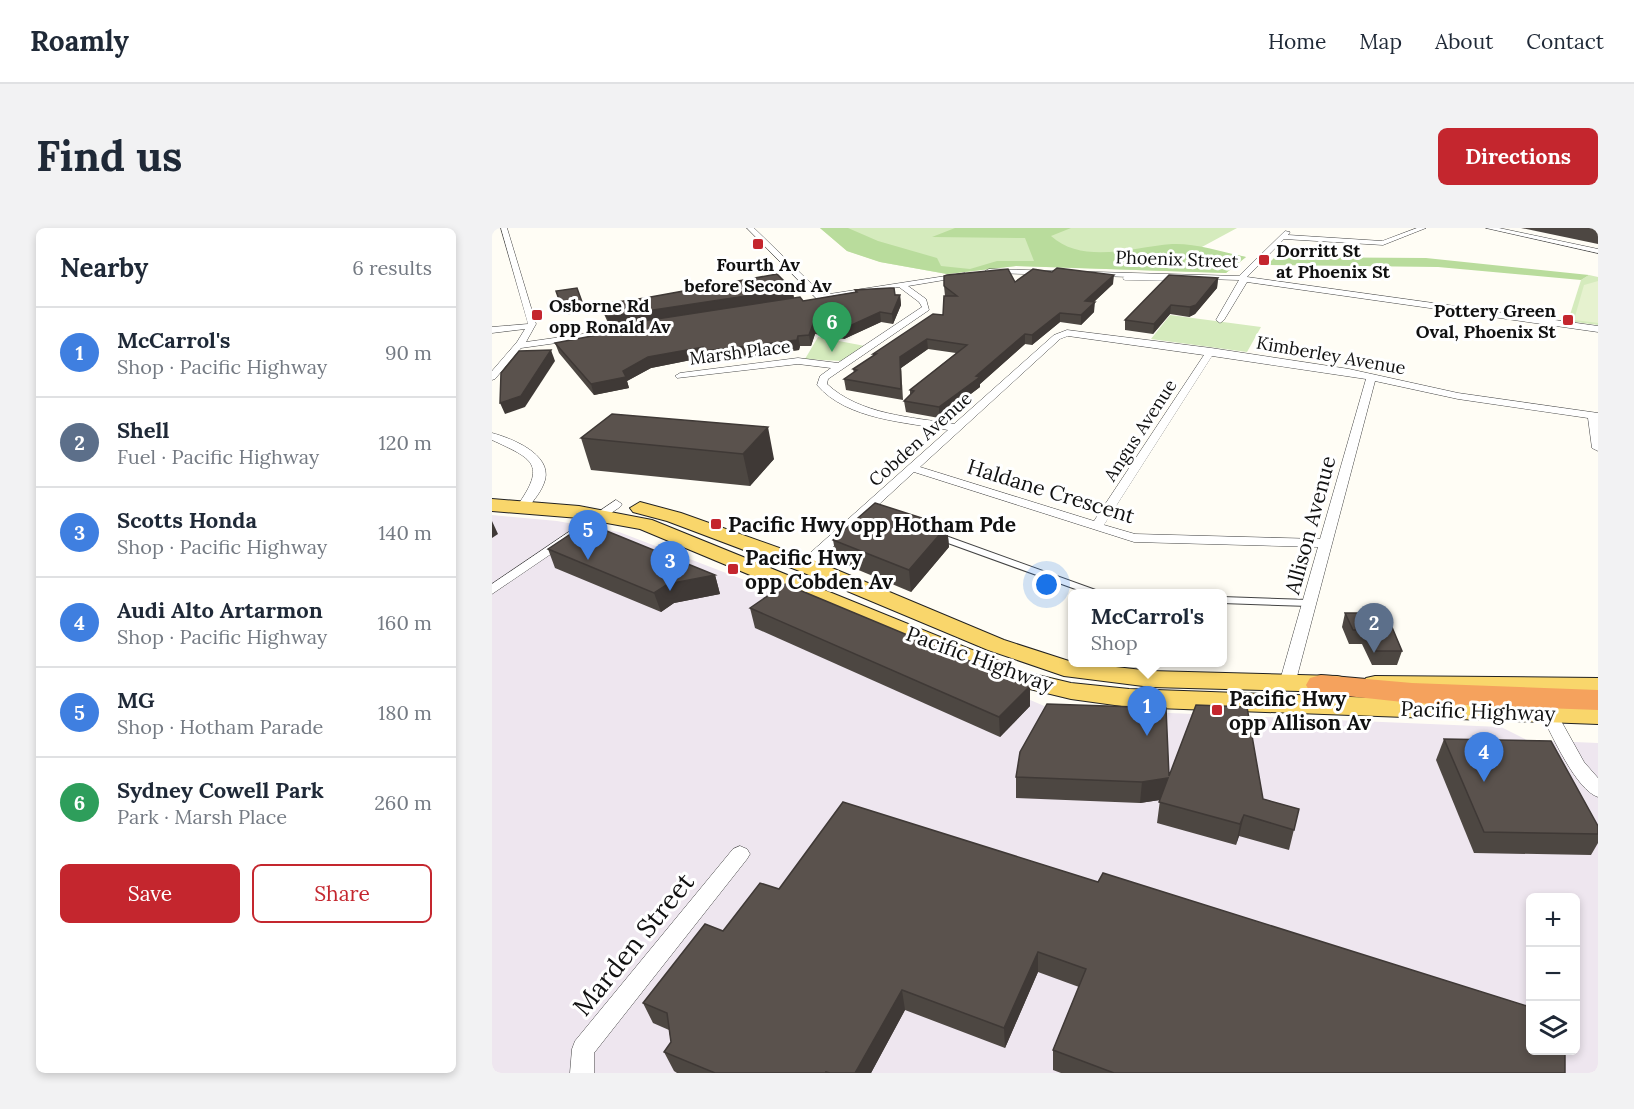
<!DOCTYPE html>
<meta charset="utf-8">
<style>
body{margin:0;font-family:Lora,serif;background:#f2f2f3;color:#1f2937}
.controls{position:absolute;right:18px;bottom:18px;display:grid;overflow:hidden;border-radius:9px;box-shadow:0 3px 9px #0003}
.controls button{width:54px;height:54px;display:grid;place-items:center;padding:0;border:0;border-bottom:2px solid #e0e1e3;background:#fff;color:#1f2937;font:30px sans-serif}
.you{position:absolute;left:555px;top:357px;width:21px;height:21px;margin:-15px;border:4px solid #fff;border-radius:50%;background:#1a73e8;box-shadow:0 0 0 9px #1a73e833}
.badge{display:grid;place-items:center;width:39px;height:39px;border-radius:50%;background:#c4262e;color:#fff;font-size:20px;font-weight:700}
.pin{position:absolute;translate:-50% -50px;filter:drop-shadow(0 2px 3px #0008)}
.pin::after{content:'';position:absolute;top:32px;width:21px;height:18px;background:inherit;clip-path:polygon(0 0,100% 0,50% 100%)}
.popup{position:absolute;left:576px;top:361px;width:159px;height:78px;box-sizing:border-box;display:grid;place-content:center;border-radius:9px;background:#fff;filter:drop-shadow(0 2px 4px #0005);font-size:20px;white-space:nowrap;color:#747a83}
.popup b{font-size:22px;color:#1f2937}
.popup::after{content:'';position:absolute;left:50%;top:100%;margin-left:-12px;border:12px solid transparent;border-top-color:#fff}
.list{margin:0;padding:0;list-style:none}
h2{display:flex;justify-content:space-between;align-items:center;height:78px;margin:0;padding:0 24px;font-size:26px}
h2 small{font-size:20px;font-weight:400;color:#747a83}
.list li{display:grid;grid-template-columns:39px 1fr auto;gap:18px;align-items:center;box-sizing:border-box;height:90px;padding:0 24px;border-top:2px solid #e0e1e3}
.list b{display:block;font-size:22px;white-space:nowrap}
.list p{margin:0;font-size:20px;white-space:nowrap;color:#747a83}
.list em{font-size:20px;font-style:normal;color:#747a83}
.actions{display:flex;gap:12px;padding:18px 24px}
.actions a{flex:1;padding:14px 0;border:2px solid #c4262e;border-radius:9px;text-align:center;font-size:21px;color:#c4262e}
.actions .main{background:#c4262e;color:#fff}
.icon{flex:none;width:33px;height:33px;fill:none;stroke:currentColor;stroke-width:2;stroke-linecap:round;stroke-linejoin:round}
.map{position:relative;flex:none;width:1106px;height:845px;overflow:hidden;border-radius:9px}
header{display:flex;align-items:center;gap:36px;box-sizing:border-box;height:84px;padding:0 30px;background:#fff;border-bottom:2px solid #e0e1e3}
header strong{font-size:28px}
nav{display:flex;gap:33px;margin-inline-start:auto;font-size:21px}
.intro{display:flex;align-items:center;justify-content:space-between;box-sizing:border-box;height:144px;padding:0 36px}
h1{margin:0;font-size:42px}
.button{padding:15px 27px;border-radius:9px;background:#c4262e;color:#fff;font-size:21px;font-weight:700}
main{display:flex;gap:36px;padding:0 36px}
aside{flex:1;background:#fff;border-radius:9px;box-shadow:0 3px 9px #0003}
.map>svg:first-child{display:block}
.industrial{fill:#eee6ef;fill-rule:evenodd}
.green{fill:#d5ebbd}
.forest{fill:#b9dc9c}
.pitch{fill:#e6f2cf}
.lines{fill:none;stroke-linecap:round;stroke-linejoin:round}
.lane-far1-casing{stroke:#444;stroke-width:4.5}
.lane-casing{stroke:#444;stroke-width:8}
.street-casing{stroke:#444;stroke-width:1}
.primary-casing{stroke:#222;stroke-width:2}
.highway-casing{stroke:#222;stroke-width:2}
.lane-far1{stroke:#fff;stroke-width:4}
.lane{stroke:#fff;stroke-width:6}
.street{fill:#fff;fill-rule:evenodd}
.primary{fill:#f9d66b;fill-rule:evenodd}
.highway{fill:#f5a25d;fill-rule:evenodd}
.wall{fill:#4d4742}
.shaded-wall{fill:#3f3936}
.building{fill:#5a524d;stroke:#3f3936;stroke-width:1.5}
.poi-dot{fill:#c4262e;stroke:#fff;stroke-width:2}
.labels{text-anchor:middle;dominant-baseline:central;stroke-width:6;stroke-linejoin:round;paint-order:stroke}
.far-poi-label{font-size:18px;font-weight:bold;fill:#111;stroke:#fff;text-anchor:start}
.far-street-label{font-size:18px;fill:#111;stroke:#fff}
.street-label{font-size:21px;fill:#111;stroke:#fff}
.poi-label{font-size:21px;font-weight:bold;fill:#111;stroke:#fff;text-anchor:start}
.near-street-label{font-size:26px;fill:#111;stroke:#fff}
</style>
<header>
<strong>Roamly</strong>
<nav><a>Home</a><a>Map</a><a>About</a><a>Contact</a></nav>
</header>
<div class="intro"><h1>Find us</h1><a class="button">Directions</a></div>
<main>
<aside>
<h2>Nearby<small>6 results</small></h2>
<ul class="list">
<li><span class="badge" style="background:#3f7fe0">1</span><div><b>McCarrol's</b><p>Shop · Pacific Highway</p></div><em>90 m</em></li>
<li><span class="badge" style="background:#5c6f8a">2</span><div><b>Shell</b><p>Fuel · Pacific Highway</p></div><em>120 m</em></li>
<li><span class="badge" style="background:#3f7fe0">3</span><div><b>Scotts Honda</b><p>Shop · Pacific Highway</p></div><em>140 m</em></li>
<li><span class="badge" style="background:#3f7fe0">4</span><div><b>Audi Alto Artarmon</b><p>Shop · Pacific Highway</p></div><em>160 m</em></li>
<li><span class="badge" style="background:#3f7fe0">5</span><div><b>MG</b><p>Shop · Hotham Parade</p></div><em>180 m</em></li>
<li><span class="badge" style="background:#2e9e5b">6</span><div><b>Sydney Cowell Park</b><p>Park · Marsh Place</p></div><em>260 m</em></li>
</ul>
<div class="actions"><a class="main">Save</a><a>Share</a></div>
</aside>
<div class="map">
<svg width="1106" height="845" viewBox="0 0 1106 845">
<rect width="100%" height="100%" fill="#fffdf5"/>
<path class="industrial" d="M0 287 65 293 127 304 294 368 557 480 1009 499 1035 512 1106 515V845H0ZM1038 670H1084V822H1038Z"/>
<g class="green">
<polygon points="328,0 745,0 708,20 754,29 734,45 524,38 455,46 388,34 355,23"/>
<polygon points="1097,47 1106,49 1106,97 1076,93 1089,52"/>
<polygon points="678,87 769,99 755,124 659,111"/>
<polygon points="326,109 373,118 349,133 313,131"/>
</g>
<g class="forest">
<path d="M328 0H356L386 13 445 30 449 38 478 41 505 33H542L533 10 440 9 463 0H579L559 8C591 37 642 19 680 16 704 15 731 24 754 29L734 45 524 38 455 46 388 34 355 23Z"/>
<polygon points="783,29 934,30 1097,47 1089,52 946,39 775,37"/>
</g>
<polygon class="pitch" points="1106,53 1106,95 1082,92 1092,57"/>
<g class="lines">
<g class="lane-far1-casing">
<polyline id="lane-far1" points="633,50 682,51"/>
</g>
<g class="lane-casing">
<g id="lane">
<polyline points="448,309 606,366"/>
<polyline points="730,372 817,375"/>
</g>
</g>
<g class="street-casing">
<g id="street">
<polygon points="9,0 15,0 44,96 34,114 133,100 136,101 136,105 29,120 3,151 0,152 0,143 25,114 33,101 0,105 0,99 36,96"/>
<path d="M255 0H262L331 67 473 45 470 49 416 58 434 71 437 82 336 151 335 156C368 187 420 189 462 196L562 107 575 102 719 120 857 141 966 165 1106 185V223L1100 220 1096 190 966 171 883 153 803 456 795 461 787 456 826 319 642 314 422 244 318 340H308L306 337 308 334 456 202C414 194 355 192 325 157L328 148 339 140 306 136 185 150 183 148 188 145 306 130 346 135 430 79 427 74 407 59 326 72ZM576 108 712 127 602 293 428 239 568 111ZM720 128 874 151 828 311 643 306 612 297Z"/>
<polygon points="925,0 934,0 891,17 792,11 755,49 1106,98 1106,104 755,54 732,92 728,95 724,92 747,52 497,45 493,43 497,41 747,48 793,3 798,4 796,7 890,13"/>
<polygon points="994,0 1007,0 1106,21 1106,25"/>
<path d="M0 205C19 210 60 226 53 252 50 263 42 272 35 281L31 282 25 278C55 236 41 231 0 212Z"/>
<polygon points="124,272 130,276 128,279 0,366 0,356"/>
<path d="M1057 480 1063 482 1092 534 1106 550V569C1084 562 1060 507 1049 486L1051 482Z"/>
<polygon points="248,618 255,621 258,626 255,631 102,825 102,845 78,845 80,821 83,813 241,621"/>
</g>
</g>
<g class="primary-casing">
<g id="primary">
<polygon points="0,271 87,278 160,292 537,445 579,455 637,461 1106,478 1106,496 637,479 579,471 521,457 148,301 87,290 0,283"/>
<polygon points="148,274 189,285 321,332 512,412 580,434 659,443 845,448 854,450 858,456 854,462 845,464 659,459 572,448 496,422 305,342 175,293 141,284 138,280"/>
<polygon points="883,448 1106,450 1106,466 883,464 874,462 870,456 874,450"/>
</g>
</g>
<g class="highway-casing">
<polygon id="highway" points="829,447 920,455 1106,462 1106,482 920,475 818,464 814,457 818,450"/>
</g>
<use href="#lane-far1" class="lane-far1"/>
<use href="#lane" class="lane"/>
<use href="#street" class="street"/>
<use href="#primary" class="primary"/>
<use href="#highway" class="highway"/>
</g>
<g class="wall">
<polygon points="1029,0 1106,0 1106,16"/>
<polygon points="726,50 725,60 703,86 697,89 678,86 661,106 633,102 633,92"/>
<polygon points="523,54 621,56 602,74 602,84 589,97 568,94 540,117 533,116 488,156 488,159 447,190 414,184 412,173 418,167 418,162 464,125 436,121 409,140 411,172 354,162 352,151 362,145 361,141 382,128 381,126 451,87 453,68 452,58"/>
<polygon points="300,61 302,70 311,73 363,64 363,62 408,67 409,77 401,96 389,94 352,111 323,106 319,118 308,118 307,122 215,134 214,129 159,140 135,153 137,160 102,167 67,125 63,115 121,105 119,99 118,99 112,86 110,76"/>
<polygon points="120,186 282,231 258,258 99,242 89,210"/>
<polygon points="455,298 457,319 419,364 345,333 341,312"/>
<polygon points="56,321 223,347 228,366 182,375 169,384 63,340"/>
<polygon points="258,380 538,458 538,478 508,509 263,400"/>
<polygon points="853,385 910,423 905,437 880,437 870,416 857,416 850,399"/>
<polygon points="952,511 1106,598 1106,615 1099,627 982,625 944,532"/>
<polygon points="677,548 771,571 807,581 797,622 747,608 744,617 665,595 668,572 648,575 524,570 524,549"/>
<polygon points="287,661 1073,845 569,845 561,842 561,822 587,759 546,744 513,820 413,782 379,845 185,845 182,843 172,824 179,814 177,802 161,795 151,775 231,703"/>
</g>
<g class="shaded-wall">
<polygon points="622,47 621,56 593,82 593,73"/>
<polygon points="726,50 725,60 703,86 697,89 698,79"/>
<polygon points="300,61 302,70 118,99 115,89"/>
<polygon points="408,67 409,77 401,96 400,86"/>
<polygon points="90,74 93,84 72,87 69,77"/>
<polygon points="603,74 602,84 589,97 589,87"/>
<polygon points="679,77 678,86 661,106 662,96"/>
<polygon points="388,84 389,94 352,111 351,101"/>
<polygon points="568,85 568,94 540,117 540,107"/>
<polygon points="321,96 323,106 319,118 317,107"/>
<polygon points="533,106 533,116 488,156 488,159 447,190 447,179"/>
<polygon points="306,108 308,118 307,122 215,134 214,129 159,140 135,153 137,160 102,167 99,156 156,129 211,119"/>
<polygon points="435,111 436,121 409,140 411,172 408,129"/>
<polygon points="59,122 63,133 33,179 13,186 8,175"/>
<polygon points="276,199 282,231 258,258 251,226"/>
<polygon points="0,293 6,306 0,310"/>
<polygon points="455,298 457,319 419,364 417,342"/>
<polygon points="223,347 228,366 182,375 169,384 162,365 176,356"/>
<polygon points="538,458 538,478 508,509 507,489"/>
<polygon points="676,550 674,571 648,575 650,554"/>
<polygon points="752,587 747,608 744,617 748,596"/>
<polygon points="546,724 546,744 513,820 512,800"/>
<polygon points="410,762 413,782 379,845 363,845"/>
</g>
<g class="building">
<polygon points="565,40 622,47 593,73 603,74 589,87 568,85 540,107 533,106 484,148 488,149 447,179 412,173 422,163 418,162 475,117 435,111 408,129 409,161 352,151 365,142 361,141 384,126 381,126 441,86 451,87 452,68 465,68 452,58 452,48 455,47 516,41 523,54 541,41 560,44"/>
<polygon points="285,46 300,61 115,89 110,76 153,70"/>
<polygon points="677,47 726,50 704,77 698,79 679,77 662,96 633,92"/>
<polygon points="85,60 90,74 69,77 64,63"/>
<polygon points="398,60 402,60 403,67 408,67 400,86 388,84 351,101 321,96 317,107 306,108 305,112 212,123 211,119 156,129 131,143 134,149 99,156 63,115 121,104 119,98 308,69 311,73 365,64 363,62"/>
<polygon points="59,122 29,168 8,175 9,145 27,123"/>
<polygon points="120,186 276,199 251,226 89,210"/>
<polygon points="383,275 455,298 417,342 341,312"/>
<polygon points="95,295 223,347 176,356 162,365 56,321"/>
<polygon points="293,356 538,458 507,489 258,380"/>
<polygon points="853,385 894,385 910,423 884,423 874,402 861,402"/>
<polygon points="555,476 674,480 677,548 704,477 755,479 771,571 807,581 802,602 752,587 748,596 667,574 676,550 650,554 524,549 528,524"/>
<polygon points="952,511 1059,513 1106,598 1106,606 992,604"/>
<polygon points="351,574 606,654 611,645 1038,779 1038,822 1073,822 1073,845 622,845 561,822 594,741 546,724 512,800 410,762 363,845 338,845 334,844 334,845 223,845 172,824 179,814 175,785 151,775 213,696 231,703 268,655 287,661"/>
</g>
<g class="poi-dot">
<rect x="260" y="10" width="12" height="12" rx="3"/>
<rect x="766" y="26" width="12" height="12" rx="3"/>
<rect x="39" y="81" width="12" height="12" rx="3"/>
<rect x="1070" y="86" width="12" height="12" rx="3"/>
<rect x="218" y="290" width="12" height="12" rx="3"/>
<rect x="235" y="335" width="12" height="12" rx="3"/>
<rect x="719" y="476" width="12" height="12" rx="3"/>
</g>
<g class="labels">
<g class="far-poi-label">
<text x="784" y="22">Dorritt St<tspan x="784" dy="21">at Phoenix St</tspan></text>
<text x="266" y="36" text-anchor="middle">Fourth Av<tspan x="266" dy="21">before Second Av</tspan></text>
<text x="57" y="77">Osborne Rd<tspan x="57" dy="21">opp Ronald Av</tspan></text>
<text x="1064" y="82" text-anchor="end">Pottery Green<tspan x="1064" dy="21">Oval, Phoenix St</tspan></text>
</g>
<g class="far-street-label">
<text transform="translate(685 31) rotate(2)">Phoenix Street</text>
<text transform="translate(248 124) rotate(-7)">Marsh Place</text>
<text transform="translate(839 127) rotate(10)">Kimberley Avenue</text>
<text transform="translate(648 202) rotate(-57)">Angus Avenue</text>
<text transform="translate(428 211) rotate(-42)">Cobden Avenue</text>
</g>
<g class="street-label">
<text transform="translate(559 263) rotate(17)">Haldane Crescent</text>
<text transform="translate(818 297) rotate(-75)">Allison Avenue</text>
<text transform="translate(488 431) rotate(20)">Pacific Highway</text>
<text transform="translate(986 483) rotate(2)">Pacific Highway</text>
</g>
<g class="poi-label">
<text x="236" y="296">Pacific Hwy opp Hotham Pde</text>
<text x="253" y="329">Pacific Hwy<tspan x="253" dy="24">opp Cobden Av</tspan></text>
<text x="737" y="470">Pacific Hwy<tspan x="737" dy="24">opp Allison Av</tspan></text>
</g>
<g class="near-street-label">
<text transform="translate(141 716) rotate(-51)">Marden Street</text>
</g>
</g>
</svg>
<div class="controls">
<button>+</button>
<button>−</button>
<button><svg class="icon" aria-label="layers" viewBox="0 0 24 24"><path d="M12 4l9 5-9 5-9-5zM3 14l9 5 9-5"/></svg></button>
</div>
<div class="you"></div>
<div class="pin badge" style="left:655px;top:508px;background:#3f7fe0">1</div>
<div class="popup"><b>McCarrol's</b>Shop</div>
<div class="pin badge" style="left:882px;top:425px;background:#5c6f8a">2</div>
<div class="pin badge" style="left:178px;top:363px;background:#3f7fe0">3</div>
<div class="pin badge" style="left:992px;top:554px;background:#3f7fe0">4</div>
<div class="pin badge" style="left:96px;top:332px;background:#3f7fe0">5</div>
<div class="pin badge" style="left:340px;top:124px;background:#2e9e5b">6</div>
</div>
</main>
